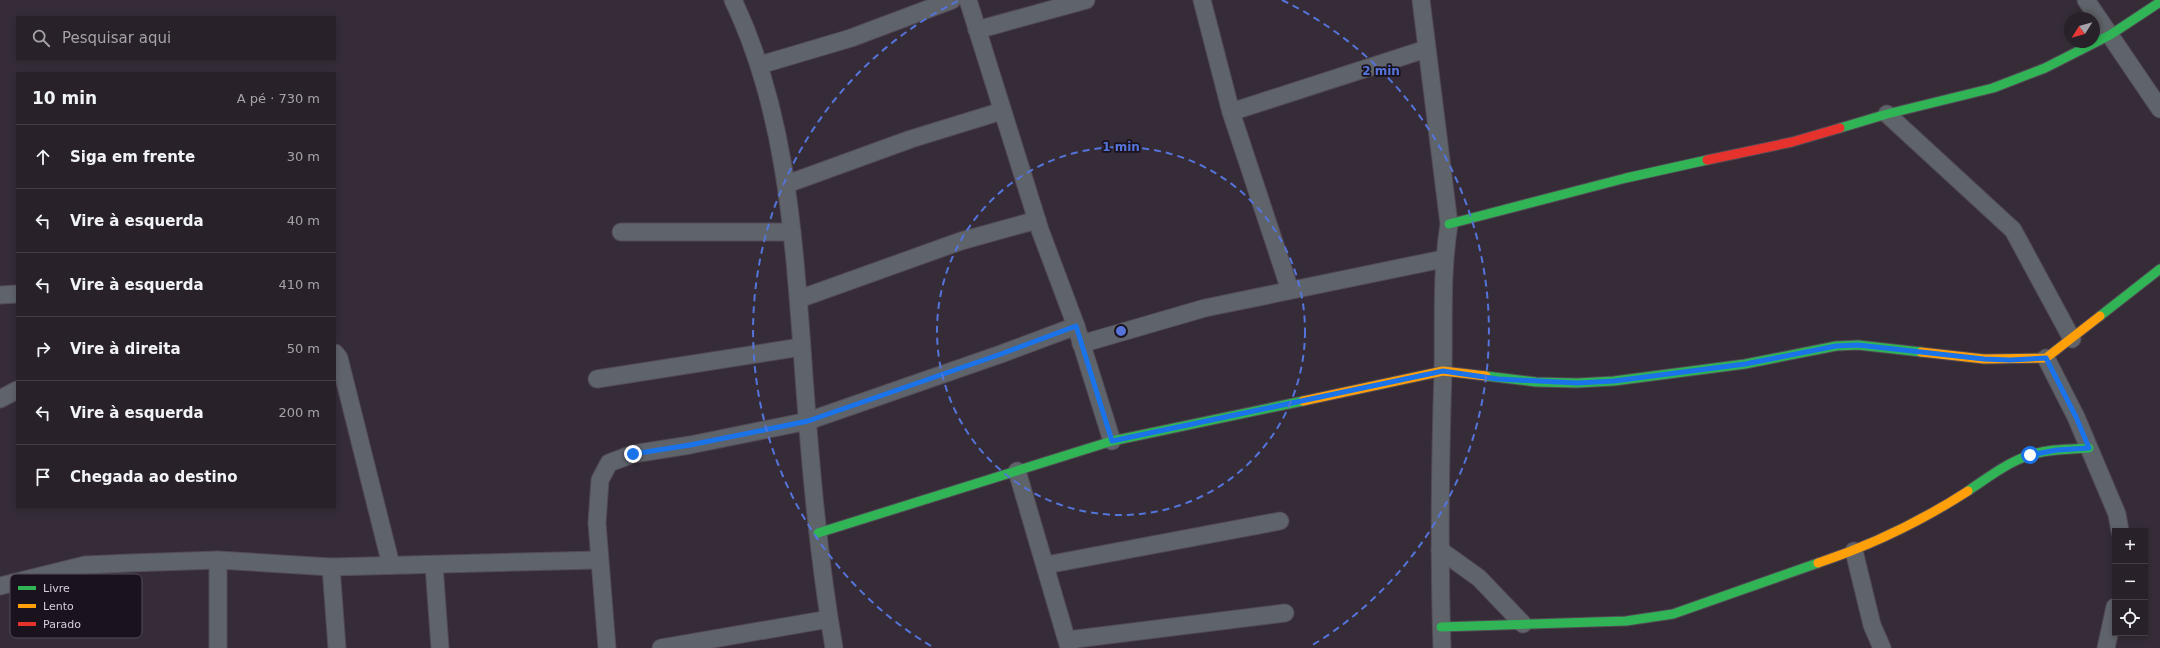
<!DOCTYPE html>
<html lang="pt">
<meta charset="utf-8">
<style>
body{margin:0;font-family:"DejaVu Sans",sans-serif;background:#342e36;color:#f1f3f6}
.controls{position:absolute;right:12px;bottom:12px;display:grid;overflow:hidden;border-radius:0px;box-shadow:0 2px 6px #0003}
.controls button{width:36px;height:36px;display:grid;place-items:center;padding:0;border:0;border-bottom:1px solid #443e47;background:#28212a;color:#f1f3f6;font:20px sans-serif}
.compass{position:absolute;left:2064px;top:12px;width:36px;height:36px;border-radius:50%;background:#28212a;box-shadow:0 2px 6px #0003;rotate:233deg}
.stop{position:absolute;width:12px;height:12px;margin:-9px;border:3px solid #1a73e8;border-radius:50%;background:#fff}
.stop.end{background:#1a73e8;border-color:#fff;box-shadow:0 1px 4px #0008}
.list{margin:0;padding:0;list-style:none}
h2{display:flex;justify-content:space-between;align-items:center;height:52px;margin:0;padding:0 16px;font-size:17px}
h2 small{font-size:13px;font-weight:400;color:#a5a3a8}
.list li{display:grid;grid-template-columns:26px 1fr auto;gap:12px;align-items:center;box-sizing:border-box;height:64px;padding:0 16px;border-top:1px solid #443e47}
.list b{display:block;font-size:15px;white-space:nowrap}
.list em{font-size:13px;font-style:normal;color:#a5a3a8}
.icon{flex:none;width:22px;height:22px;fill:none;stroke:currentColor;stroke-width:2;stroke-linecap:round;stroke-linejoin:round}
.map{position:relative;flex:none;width:2160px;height:648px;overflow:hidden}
.search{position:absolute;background:#28212a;box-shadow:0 2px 6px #0003;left:16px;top:16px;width:320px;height:44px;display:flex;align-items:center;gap:10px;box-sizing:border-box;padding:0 14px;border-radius:0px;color:#a5a3a8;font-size:15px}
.panel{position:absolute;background:#28212a;box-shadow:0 2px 6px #0003;left:16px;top:72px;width:320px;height:436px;border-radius:0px}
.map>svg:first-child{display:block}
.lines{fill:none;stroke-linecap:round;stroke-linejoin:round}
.street-casing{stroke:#524a55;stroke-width:19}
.fast-casing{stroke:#524a55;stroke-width:11}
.slow-casing{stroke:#524a55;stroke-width:11}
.jam-casing{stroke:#524a55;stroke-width:11}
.street{stroke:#5f636a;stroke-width:17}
.fast{stroke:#30b455;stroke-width:9}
.slow{stroke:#ff9f0a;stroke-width:9}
.jam{stroke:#e5322d;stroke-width:9}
.route{stroke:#1a73e8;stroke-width:5}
.ring{fill:none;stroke:#5574da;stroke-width:2;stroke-dasharray:7 5}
.key{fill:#1a131e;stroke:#534b57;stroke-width:1}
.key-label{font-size:11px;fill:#d8cddd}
.centre{fill:#5574da;stroke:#1a131e;stroke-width:2}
.ring-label{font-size:12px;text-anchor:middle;font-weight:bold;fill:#5574da;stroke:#1a131e;stroke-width:3.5;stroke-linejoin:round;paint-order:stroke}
</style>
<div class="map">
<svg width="2160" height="648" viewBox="0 0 2160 648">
<rect width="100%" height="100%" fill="#352c38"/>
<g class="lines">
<g class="street-casing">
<g id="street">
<path d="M733 0C785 109 793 229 802 348 809 449 817 549 834 648"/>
<polyline points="968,0 1040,230 1076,326 1112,441"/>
<polyline points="1202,0 1231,112 1290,290"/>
<path d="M1421 0 1449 224C1441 274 1444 322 1443 372 1440 464 1439 556 1442 648"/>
<polyline points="2086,0 2160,109"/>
<polyline points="977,30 1086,0"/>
<polyline points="760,65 851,38 952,0"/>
<polyline points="1231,112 1426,49"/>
<polyline points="1887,114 2013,230 2072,339"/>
<polyline points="787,184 911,139 1002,111"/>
<polyline points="621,232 792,232"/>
<polyline points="0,295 17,294"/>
<polyline points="799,299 961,241 1037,220"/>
<polyline points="1081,344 1205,308 1443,259"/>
<polyline points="335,353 339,358 391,565"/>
<polyline points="2046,358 2076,417 2117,514 2120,531"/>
<polyline points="597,379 801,347"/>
<polyline points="0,399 17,390"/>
<polyline points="1017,471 1069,648"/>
<polyline points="1440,550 1479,578 1523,624"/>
<polyline points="1854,551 1872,625 1882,648"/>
<polyline points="434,565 440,648"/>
<polyline points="1046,565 1280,521"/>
<polyline points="331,567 337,648"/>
<polyline points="0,586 85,565 130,563 218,560 331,567 598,560"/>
<polyline points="1068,640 1285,613"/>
<polyline points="218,648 218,560"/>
<polyline points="607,648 597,523 600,480 609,463 633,454 690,445 808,421 1001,354 1076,326"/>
<polyline points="661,648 829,619"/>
<polyline points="2106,648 2115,607"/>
</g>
</g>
<g class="fast-casing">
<g id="fast">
<polyline points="1840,128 1887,114 1993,88 2045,68 2110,35 2160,2"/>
<polyline points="1449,224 1626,178 1707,160"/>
<polyline points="2100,316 2160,269"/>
<polyline points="1486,376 1536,382 1577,383 1614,381 1745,364 1836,346 1858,345 1921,352"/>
<path d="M1968 491C1987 478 2008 462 2030 455 2048 449 2070 449 2089 448"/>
<polyline points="818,533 1112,441 1303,401"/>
<polyline points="1441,627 1626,621 1673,614 1818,563"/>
</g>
</g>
<g class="slow-casing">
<g id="slow">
<polyline points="1921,352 1984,359 2046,358 2100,316"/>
<polyline points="1303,401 1443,371 1486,376"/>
<path d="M1818 563C1872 545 1920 522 1968 491"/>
</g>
</g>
<g class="jam-casing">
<polyline id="jam" points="1707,160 1792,142 1840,128"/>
</g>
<use href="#street" class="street"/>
<use href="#fast" class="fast"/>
<use href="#slow" class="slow"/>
<use href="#jam" class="jam"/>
</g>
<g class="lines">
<polyline class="route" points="633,454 690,445 808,421 1001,354 1076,326 1112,441 1443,371 1498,379 1577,383 1614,381 1745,364 1836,346 1858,345 1984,359 2010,360 2046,358 2076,417 2089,448 2057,450 2030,455"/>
</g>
<g class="ring">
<circle cx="1121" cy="331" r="184"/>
<path d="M931 646A368 368 0 0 1 960 0M1282 0A368 368 0 0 1 1311 646"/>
</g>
<rect x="10" y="574" width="132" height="64" rx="6" class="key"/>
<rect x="18" y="586" width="18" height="4" fill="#30b455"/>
<rect x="18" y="604" width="18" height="4" fill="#ff9f0a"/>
<rect x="18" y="622" width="18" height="4" fill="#e5322d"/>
<g class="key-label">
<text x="43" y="592">Livre</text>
<text x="43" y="610">Lento</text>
<text x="43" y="628">Parado</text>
</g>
<circle cx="1121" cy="331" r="6" class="centre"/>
<g class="ring-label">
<text x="1381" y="75">2 min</text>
<text x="1121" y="151">1 min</text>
</g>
</svg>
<div class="controls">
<button>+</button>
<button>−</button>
<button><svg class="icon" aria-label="locate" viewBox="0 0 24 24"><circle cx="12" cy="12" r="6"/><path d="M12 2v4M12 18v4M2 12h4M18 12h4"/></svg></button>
</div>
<svg class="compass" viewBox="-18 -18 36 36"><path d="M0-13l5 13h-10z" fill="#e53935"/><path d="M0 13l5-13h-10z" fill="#a5a3a8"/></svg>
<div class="stop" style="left:2030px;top:455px"></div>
<div class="stop end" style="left:633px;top:454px"></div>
<div class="search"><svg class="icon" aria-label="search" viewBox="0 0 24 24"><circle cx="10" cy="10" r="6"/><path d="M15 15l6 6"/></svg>Pesquisar aqui</div>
<section class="panel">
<h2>10 min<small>A pé · 730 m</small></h2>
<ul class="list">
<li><svg class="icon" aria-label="ahead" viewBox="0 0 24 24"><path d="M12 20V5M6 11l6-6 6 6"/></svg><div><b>Siga em frente</b></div><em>30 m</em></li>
<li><svg class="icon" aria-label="left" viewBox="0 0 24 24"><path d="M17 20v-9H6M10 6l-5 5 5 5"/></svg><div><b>Vire à esquerda</b></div><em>40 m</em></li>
<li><svg class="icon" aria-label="left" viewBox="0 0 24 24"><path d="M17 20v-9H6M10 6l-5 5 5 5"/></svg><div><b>Vire à esquerda</b></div><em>410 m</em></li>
<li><svg class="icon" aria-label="right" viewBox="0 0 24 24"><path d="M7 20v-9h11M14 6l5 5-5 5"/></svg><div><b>Vire à direita</b></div><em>50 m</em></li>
<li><svg class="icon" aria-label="left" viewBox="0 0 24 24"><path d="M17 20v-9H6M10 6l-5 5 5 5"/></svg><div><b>Vire à esquerda</b></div><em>200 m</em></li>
<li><svg class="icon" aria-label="arrive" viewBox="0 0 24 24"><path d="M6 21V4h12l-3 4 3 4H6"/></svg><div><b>Chegada ao destino</b></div></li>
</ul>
</section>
</div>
